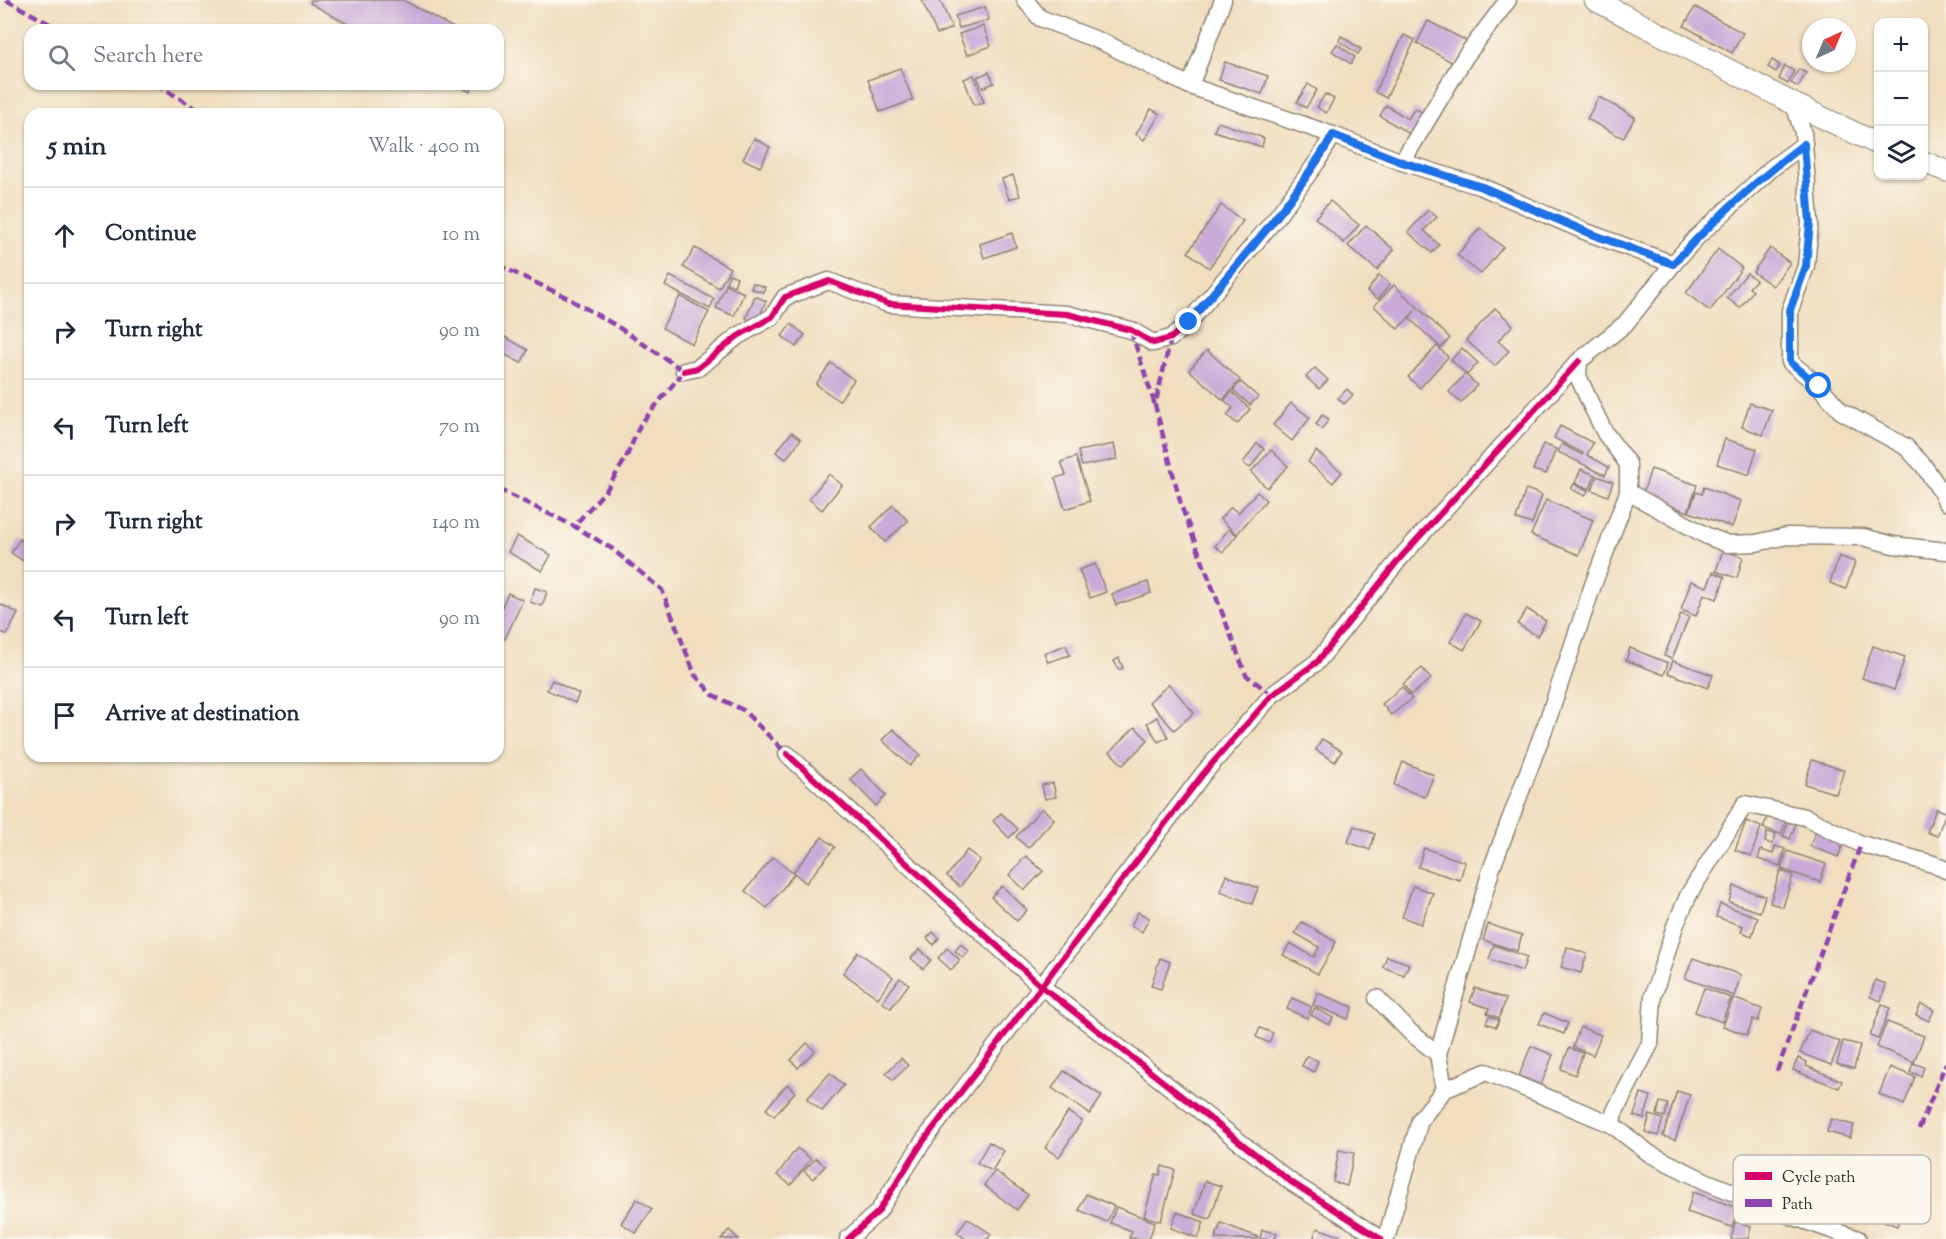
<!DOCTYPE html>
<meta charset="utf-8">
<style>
body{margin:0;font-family:"Sorts Mill Goudy",serif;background:#f6f6f7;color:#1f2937}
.controls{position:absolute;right:18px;top:18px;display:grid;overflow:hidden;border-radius:12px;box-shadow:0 2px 4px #0004}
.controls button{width:54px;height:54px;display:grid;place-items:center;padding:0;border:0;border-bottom:2px solid #e0e1e3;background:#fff;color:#1f2937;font:30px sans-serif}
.compass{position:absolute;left:1802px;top:18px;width:54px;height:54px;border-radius:50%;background:#fff;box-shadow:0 2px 4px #0004;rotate:44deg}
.stop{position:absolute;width:18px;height:18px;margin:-14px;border:4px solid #1a73e8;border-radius:50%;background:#fff}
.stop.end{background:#1a73e8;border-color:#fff;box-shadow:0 2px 6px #0008}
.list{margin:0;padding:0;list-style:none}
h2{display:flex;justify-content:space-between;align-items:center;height:78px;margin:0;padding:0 24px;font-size:26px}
h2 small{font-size:20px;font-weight:400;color:#747a83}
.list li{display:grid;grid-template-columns:39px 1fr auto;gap:18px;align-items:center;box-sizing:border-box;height:96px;padding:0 24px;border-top:2px solid #e0e1e3}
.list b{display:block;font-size:22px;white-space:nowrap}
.list em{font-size:20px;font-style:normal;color:#747a83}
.icon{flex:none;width:33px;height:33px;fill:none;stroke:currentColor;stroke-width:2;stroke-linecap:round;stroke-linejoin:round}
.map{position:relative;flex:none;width:1946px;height:1239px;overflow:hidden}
.search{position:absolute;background:#fff;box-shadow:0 2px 4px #0004;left:24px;top:24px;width:480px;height:66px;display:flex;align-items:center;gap:15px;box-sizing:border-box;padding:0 21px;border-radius:18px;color:#747a83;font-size:22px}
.panel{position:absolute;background:#fff;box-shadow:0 2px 4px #0004;left:24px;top:108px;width:480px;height:654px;border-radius:18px}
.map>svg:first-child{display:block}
.building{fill:#c9aad8}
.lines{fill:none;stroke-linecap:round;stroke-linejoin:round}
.minor-casing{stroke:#8e8475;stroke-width:19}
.major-casing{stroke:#8e8475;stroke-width:23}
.minor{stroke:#fff;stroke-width:16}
.major{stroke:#fff;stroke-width:21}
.quiet{stroke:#8e44ad;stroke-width:4.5;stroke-dasharray:9 4.5;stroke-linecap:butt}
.cycleway-casing{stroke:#fbf7ec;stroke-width:10}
.cycleway{stroke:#d6006c;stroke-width:6}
.route{stroke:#1a73e8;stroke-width:8}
.key{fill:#fbf7ec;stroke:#bdbab2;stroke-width:1.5}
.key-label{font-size:16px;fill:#2b2b2b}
</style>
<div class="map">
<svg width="1946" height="1239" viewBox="0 0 1946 1239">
<rect width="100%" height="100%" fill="#fbf7ec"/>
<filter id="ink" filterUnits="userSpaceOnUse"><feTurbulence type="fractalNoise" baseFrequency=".0167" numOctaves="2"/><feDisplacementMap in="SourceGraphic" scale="12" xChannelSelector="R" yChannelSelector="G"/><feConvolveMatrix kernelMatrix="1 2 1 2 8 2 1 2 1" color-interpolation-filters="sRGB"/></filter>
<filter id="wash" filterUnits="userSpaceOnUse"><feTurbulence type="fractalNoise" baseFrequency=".008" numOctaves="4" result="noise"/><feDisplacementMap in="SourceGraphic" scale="24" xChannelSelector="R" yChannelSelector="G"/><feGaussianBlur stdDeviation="1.35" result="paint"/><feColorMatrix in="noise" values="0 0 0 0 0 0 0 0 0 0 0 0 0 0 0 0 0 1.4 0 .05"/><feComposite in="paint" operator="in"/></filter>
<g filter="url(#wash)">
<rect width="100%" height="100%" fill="#f0debf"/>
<g id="blocks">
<g class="building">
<polygon points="311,0 403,0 457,30 358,30 310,3"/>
<polygon points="925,0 940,0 952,28 937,34 922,1"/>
<polygon points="985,7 989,20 959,28 955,16"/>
<polygon points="1695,7 1743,33 1732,53 1684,26"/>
<polygon points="1428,21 1467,41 1455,64 1417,43"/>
<polygon points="983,26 991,46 967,55 959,34"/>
<polygon points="1404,35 1415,40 1386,98 1375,92"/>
<polygon points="1341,36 1361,49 1358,54 1339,41"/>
<polygon points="1337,44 1355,57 1351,64 1332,51"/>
<polygon points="1772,60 1780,65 1776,72 1768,67"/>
<polygon points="1225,62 1268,76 1262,94 1219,80"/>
<polygon points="1785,66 1794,71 1788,84 1779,79"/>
<polygon points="900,68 913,100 880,112 868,80"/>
<polygon points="1799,69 1806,73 1798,87 1791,83"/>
<polygon points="989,72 994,83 982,88 977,77"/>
<polygon points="974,75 984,102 974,105 964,79"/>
<polygon points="455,84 474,84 470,92"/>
<polygon points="1308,84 1317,90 1306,108 1297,102"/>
<polygon points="1325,94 1334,99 1326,113 1317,107"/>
<polygon points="1599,97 1635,117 1623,138 1587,119"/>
<polygon points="1386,105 1408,119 1415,108 1426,115 1413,136 1380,116"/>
<polygon points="1151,109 1160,114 1144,140 1136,134"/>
<polygon points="1218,122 1264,138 1262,147 1214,131"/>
<polygon points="754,138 770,147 760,167 743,159"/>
<polygon points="1013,175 1020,196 1009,199 1002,179"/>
<polygon points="1330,201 1359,225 1344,243 1315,218"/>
<polygon points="1221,205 1243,221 1209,268 1188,252"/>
<polygon points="1428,210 1437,217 1424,230 1439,245 1432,253 1408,232"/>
<polygon points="1366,225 1394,250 1377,270 1348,246"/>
<polygon points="1480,228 1503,247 1481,274 1457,255"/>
<polygon points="1012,233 1016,247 984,258 980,244"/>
<polygon points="695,248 730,268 719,288 683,267"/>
<polygon points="1770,248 1790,263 1773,286 1753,272"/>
<polygon points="1718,249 1742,268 1710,311 1686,293"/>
<polygon points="1747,273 1756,280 1749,288 1753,291 1740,308 1727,298"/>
<polygon points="729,274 737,277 734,286 726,283"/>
<polygon points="1379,275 1390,284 1378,299 1367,291"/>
<polygon points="670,276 714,299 710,309 665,286"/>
<polygon points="753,283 765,287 763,292 751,289"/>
<polygon points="726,285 744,293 734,316 716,308"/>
<polygon points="1394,285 1450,338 1441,348 1409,318 1415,311 1398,329 1374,306"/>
<polygon points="680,296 709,312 692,344 662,328"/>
<polygon points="755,296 766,301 757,322 746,318"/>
<polygon points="1495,308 1513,325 1498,341 1509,351 1495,366 1466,340"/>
<polygon points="791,324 805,335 796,347 782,336"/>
<polygon points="498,333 528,350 521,363 498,351"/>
<polygon points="1437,346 1448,357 1420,388 1408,377"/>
<polygon points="1462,348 1478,363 1467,375 1451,360"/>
<polygon points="1207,350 1240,380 1223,400 1189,370"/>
<polygon points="831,363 854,380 839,401 816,384"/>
<polygon points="1315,368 1328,380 1319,389 1306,377"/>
<polygon points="1465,374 1477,385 1461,403 1449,392"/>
<polygon points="1241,382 1258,397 1250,405 1233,390"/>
<polygon points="1347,389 1353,395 1344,404 1338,398"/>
<polygon points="1232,392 1250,409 1237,424 1227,415 1233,408 1224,400"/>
<polygon points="1291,403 1310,418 1292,441 1273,425"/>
<polygon points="1750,403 1772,410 1763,435 1742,427"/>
<polygon points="1322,415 1329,419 1322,429 1316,424"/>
<polygon points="1560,426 1593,443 1587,455 1609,467 1605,475 1558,452 1562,444 1582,455 1583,453 1554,438"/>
<polygon points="792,432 801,439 786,459 776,452"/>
<polygon points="1725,439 1757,449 1749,475 1717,464"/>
<polygon points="1257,443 1264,449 1250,468 1243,463"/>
<polygon points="1114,444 1117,459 1082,466 1078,451"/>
<polygon points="1543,444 1556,449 1546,474 1533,470"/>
<polygon points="1271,450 1288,466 1267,488 1251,472"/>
<polygon points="1316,451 1342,472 1333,483 1308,462"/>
<polygon points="1076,457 1090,501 1065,509 1055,478 1066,475 1061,462"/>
<polygon points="1581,469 1595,475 1590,489 1575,483"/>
<polygon points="1651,469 1697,485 1688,512 1642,495"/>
<polygon points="829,474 842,485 822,510 809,499"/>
<polygon points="1597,476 1613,482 1608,496 1592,490"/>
<polygon points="1574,484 1588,490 1585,496 1571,489"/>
<polygon points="1704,487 1741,501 1732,527 1689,512 1696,492 1702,494"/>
<polygon points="1526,489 1542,495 1532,524 1516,519"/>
<polygon points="1257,492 1266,500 1237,534 1220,519 1231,507 1238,513"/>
<polygon points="1546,500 1593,520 1579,555 1531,535"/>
<polygon points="893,505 908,521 885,542 871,527"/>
<polygon points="1229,529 1237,535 1223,552 1215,546"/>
<polygon points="517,536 551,555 542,571 508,552"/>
<polygon points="20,539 30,545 30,560 28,564 11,553"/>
<polygon points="1723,550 1743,557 1737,578 1716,571"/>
<polygon points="1839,556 1855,562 1846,589 1830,583"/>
<polygon points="1095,564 1106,592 1090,598 1079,570"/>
<polygon points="1713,572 1725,577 1717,599 1704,594 1696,616 1681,610 1691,581 1707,587"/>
<polygon points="1148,582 1151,593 1116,605 1112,594"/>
<polygon points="535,588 547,592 542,606 530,602"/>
<polygon points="508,593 523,600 505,639 498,636 498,616"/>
<polygon points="0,604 18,613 7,635 0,631"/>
<polygon points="1527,609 1546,621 1537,636 1517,624"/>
<polygon points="1466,613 1481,621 1464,650 1450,642"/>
<polygon points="1681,614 1689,617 1672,659 1664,656"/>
<polygon points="1066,645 1070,655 1048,662 1044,653"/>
<polygon points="1873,646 1905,657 1894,690 1862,678"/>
<polygon points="1630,648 1668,663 1664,675 1626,660"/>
<polygon points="1119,658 1123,668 1119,670 1114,661"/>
<polygon points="1673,661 1713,675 1708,688 1668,673"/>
<polygon points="1422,668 1431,679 1411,695 1403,684"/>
<polygon points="552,680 579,694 575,703 547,690"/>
<polygon points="1169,684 1194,713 1174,730 1149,702"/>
<polygon points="1402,687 1412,699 1391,715 1382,704"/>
<polygon points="1157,717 1168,737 1158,742 1147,723"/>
<polygon points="1135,727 1148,740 1123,765 1110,752"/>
<polygon points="893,729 920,755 910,766 882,740"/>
<polygon points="1322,739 1342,751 1335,762 1316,750"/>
<polygon points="1812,760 1844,770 1836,794 1805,784"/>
<polygon points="1403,762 1434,775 1425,797 1394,785"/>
<polygon points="861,769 886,795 876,806 850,779"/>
<polygon points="1053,783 1056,797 1045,799 1042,785"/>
<polygon points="1042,808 1054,819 1028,848 1016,837"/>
<polygon points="1936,809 1946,812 1937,836 1927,832"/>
<polygon points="1769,812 1787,818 1781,834 1763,828"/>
<polygon points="1001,813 1018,829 1009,838 993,821"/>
<polygon points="1789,820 1796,823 1790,839 1783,836"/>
<polygon points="1746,821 1761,827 1751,856 1735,850"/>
<polygon points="1354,826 1375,834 1370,850 1348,842"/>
<polygon points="1816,830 1844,841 1838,857 1810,846"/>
<polygon points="1767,832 1776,834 1773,844 1765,842"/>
<polygon points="822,837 835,847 806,883 793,872"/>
<polygon points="1775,846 1785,849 1780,866 1758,859 1761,850 1773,854"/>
<polygon points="1424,848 1465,862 1460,880 1418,867"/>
<polygon points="967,850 980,860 960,887 947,876"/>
<polygon points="1787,851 1826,864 1820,882 1781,869"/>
<polygon points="1026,856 1043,871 1025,890 1009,875"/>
<polygon points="773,857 794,874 767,908 745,891"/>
<polygon points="1780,871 1793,875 1783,907 1770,903"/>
<polygon points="1226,875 1258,888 1252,904 1220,891"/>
<polygon points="1002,886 1027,910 1017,921 991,897"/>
<polygon points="1413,886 1433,893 1421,924 1402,917"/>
<polygon points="1734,886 1765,896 1760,912 1729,902"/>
<polygon points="1720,904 1758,917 1752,936 1741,932 1743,926 1716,917"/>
<polygon points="1138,912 1149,918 1142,932 1131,926"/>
<polygon points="1302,922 1336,942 1318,974 1283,955 1290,943 1314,957 1319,947 1295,933"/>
<polygon points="1488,924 1522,935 1517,951 1483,940"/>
<polygon points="933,932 939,938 934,945 927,938"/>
<polygon points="961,944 969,951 963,958 955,951"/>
<polygon points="1494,945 1527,957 1522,971 1489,959"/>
<polygon points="1567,947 1587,954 1581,973 1561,967"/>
<polygon points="947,948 960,960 951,970 938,958"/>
<polygon points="920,949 931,960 923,969 911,958"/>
<polygon points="858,952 893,977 878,998 843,973"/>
<polygon points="1387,956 1409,964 1404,975 1383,967"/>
<polygon points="1160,958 1170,962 1161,989 1151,986"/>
<polygon points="1693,958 1741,975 1734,996 1685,978"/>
<polygon points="900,978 909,984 891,1008 882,1002"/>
<polygon points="1875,980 1886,984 1881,1001 1870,997"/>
<polygon points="1475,988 1506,999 1499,1018 1487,1013 1489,1008 1470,1002"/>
<polygon points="1704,988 1731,998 1722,1022 1695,1012"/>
<polygon points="1318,993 1353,1007 1348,1019 1313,1005"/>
<polygon points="1292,998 1312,1007 1307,1018 1287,1009"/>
<polygon points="1733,998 1762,1009 1758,1021 1753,1019 1747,1035 1723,1026"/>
<polygon points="1882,1004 1890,1008 1878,1039 1870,1036"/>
<polygon points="1921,1004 1934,1010 1929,1021 1916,1015"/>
<polygon points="1315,1008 1333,1018 1329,1025 1311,1015"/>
<polygon points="1544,1013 1568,1023 1564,1034 1539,1024"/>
<polygon points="1489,1016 1499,1020 1496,1027 1486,1023"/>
<polygon points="1887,1022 1924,1036 1914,1062 1877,1047"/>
<polygon points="1580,1027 1601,1035 1593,1055 1573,1047"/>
<polygon points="1260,1028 1273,1033 1269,1043 1256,1037"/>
<polygon points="1810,1030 1840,1042 1831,1065 1800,1053"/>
<polygon points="1843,1041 1860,1045 1854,1069 1837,1064"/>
<polygon points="807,1043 815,1051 798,1068 791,1060"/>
<polygon points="1531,1046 1553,1055 1541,1085 1519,1076"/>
<polygon points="1569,1048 1583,1053 1575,1075 1561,1069"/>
<polygon points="1307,1056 1318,1061 1314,1072 1302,1066"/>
<polygon points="901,1058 908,1066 893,1080 886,1073"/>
<polygon points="1798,1058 1807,1062 1806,1066 1842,1081 1839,1088 1793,1070"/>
<polygon points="1913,1063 1924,1067 1921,1076 1910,1072"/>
<polygon points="1890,1067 1915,1077 1904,1105 1879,1094"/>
<polygon points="1064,1071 1102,1096 1090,1114 1052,1088"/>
<polygon points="830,1073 844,1085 822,1111 807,1099"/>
<polygon points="787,1084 795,1092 774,1116 766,1109"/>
<polygon points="1677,1091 1690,1095 1675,1140 1663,1136"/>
<polygon points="1641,1093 1651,1096 1644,1119 1634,1116"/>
<polygon points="1660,1102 1668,1104 1665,1117 1657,1115"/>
<polygon points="1068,1112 1082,1121 1059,1157 1045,1148"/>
<polygon points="1650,1115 1663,1119 1658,1136 1645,1132"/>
<polygon points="1831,1119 1854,1125 1850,1138 1827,1132"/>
<polygon points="989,1142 1004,1151 992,1171 977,1163"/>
<polygon points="797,1148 811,1159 791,1185 777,1175"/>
<polygon points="1339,1150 1354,1153 1347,1186 1333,1182"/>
<polygon points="816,1158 825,1166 813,1179 804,1171"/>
<polygon points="1162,1166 1175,1170 1161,1221 1144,1216 1156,1174 1160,1175"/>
<polygon points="995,1171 1028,1195 1017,1210 984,1185"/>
<polygon points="1902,1175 1915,1181 1897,1226 1884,1221"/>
<polygon points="1205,1181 1221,1186 1210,1219 1194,1214"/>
<polygon points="1693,1192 1738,1208 1732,1227 1687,1212"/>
<polygon points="1086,1194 1114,1206 1107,1222 1079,1210"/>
<polygon points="637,1199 652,1209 636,1233 621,1223"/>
<polygon points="1116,1207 1155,1222 1149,1239 1129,1238 1132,1231 1110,1223"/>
<polygon points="1177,1212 1204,1222 1198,1238 1171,1228"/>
<polygon points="967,1218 991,1234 988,1239 966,1239 957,1233"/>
<polygon points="1735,1222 1751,1226 1748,1239 1731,1239"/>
<polygon points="1221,1223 1258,1237 1257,1239 1215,1239"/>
<polygon points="1317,1228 1340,1236 1339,1239 1313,1239"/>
<polygon points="729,1230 739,1239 721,1239"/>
<polygon points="1262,1230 1277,1233 1275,1239 1260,1239"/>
</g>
</g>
</g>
<g filter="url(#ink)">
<use href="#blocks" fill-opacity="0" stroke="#8e8475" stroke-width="1.5"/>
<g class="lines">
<g class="minor-casing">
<g id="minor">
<polyline points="1025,0 1040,18 1105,43 1190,86 1333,135"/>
<polyline points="1190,86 1223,0"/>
<polyline points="1794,104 1803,133 1804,144 1772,168 1696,238 1673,264 1625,324 1579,361 1578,376 1592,407 1605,433 1628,464 1628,492 1707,536 1728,544 1756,543 1787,536 1863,537 1893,545 1946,551"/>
<polyline points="1804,144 1810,223 1806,266 1790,310 1790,362 1819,386 1841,411 1906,447 1923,465 1943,494 1946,502"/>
<polyline points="1402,162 1465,57 1508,0"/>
<polyline points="684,371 698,368 738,336 772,317 785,297 829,281 888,304 1067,314 1131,330 1153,343 1171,338 1189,322 1276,218 1317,162 1333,135 1402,162 1482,187 1589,233 1673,264"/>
<polyline points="787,754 1041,986 1291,1182 1381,1239"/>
<polyline points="1377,998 1410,1032 1438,1054 1444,1090 1486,1072 1611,1124 1650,1154 1705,1181 1791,1216 1858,1239"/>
<polyline points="1438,1054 1491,870 1548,719 1593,585 1628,492"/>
<polyline points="1611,1124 1615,1111 1650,1044 1653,996 1675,926 1689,894 1745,804 1805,817 1861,844 1933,864 1946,870"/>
<polyline points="848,1239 878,1212 922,1143 1203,774 1272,695 1317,662 1401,557 1579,361"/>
<polyline points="1386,1239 1420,1120 1444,1090"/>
</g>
</g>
<g class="major-casing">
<g id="major">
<polyline points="1595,0 1794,104 1878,144"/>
<polyline points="1924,162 1946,171"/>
</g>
</g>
<use href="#minor" class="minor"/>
<use href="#major" class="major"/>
<g class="quiet">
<polyline points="6,0 61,30"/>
<polyline points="156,84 205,114"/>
<polyline points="498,265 564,296 615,325 684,371 640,425 626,458 607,489 574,526"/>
<polyline points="1131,331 1155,405"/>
<polyline points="1171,338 1155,405 1182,508 1246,675 1272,695"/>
<polyline points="498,489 574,526 611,548 662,590 695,675 713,695 743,710 787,754"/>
<polyline points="1777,1071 1861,844"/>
<polyline points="1919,1129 1946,1063"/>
</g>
<g class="cycleway-casing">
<g id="cycleway">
<polyline points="684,371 698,368 738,336 772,317 785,297 829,281 888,304 1067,314 1131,330 1153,343 1171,338 1189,322 1276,218 1317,162 1333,135 1402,162 1482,187 1589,233 1673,264"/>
<polyline points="787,754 1041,986 1291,1182 1381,1239"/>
<polyline points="848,1239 878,1212 922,1143 1203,774 1272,695 1317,662 1401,557 1579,361"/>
</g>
</g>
<use href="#cycleway" class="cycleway"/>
</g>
</g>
<g class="lines" filter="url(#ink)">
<path class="route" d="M1189 322C1239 262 1293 203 1333 135L1402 162 1482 187 1589 233 1673 264C1713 220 1757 180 1804 144L1810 223 1806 266 1790 310V362L1819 386"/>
</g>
<rect x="1733" y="1155" width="198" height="69" rx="9" class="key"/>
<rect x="1745" y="1172" width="27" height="8" fill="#d6006c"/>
<rect x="1745" y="1199" width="27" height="8" fill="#8e44ad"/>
<g class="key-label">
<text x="1782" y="1182">Cycle path</text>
<text x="1782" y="1209">Path</text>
</g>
</svg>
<div class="controls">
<button>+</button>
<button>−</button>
<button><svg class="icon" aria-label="layers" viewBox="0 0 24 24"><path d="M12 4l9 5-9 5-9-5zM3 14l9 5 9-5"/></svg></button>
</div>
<svg class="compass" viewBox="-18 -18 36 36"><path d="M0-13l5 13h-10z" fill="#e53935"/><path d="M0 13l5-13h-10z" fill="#747a83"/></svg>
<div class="stop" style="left:1819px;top:386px"></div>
<div class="stop end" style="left:1189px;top:322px"></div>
<div class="search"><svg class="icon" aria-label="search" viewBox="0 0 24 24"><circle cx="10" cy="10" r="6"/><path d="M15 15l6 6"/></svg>Search here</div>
<section class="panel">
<h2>5 min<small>Walk · 400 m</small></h2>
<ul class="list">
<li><svg class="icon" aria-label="ahead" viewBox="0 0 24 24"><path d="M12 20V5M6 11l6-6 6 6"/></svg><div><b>Continue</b></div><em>10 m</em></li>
<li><svg class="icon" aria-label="right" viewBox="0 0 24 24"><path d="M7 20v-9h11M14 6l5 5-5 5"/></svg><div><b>Turn right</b></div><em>90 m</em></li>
<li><svg class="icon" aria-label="left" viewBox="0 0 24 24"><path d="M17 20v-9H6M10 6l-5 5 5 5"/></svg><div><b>Turn left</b></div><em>70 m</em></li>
<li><svg class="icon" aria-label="right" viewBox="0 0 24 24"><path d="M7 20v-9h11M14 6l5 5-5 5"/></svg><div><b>Turn right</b></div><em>140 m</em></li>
<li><svg class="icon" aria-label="left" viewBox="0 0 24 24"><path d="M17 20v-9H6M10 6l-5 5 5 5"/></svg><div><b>Turn left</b></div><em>90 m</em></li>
<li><svg class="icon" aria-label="arrive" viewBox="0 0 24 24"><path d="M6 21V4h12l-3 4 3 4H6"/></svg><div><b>Arrive at destination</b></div></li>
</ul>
</section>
</div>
